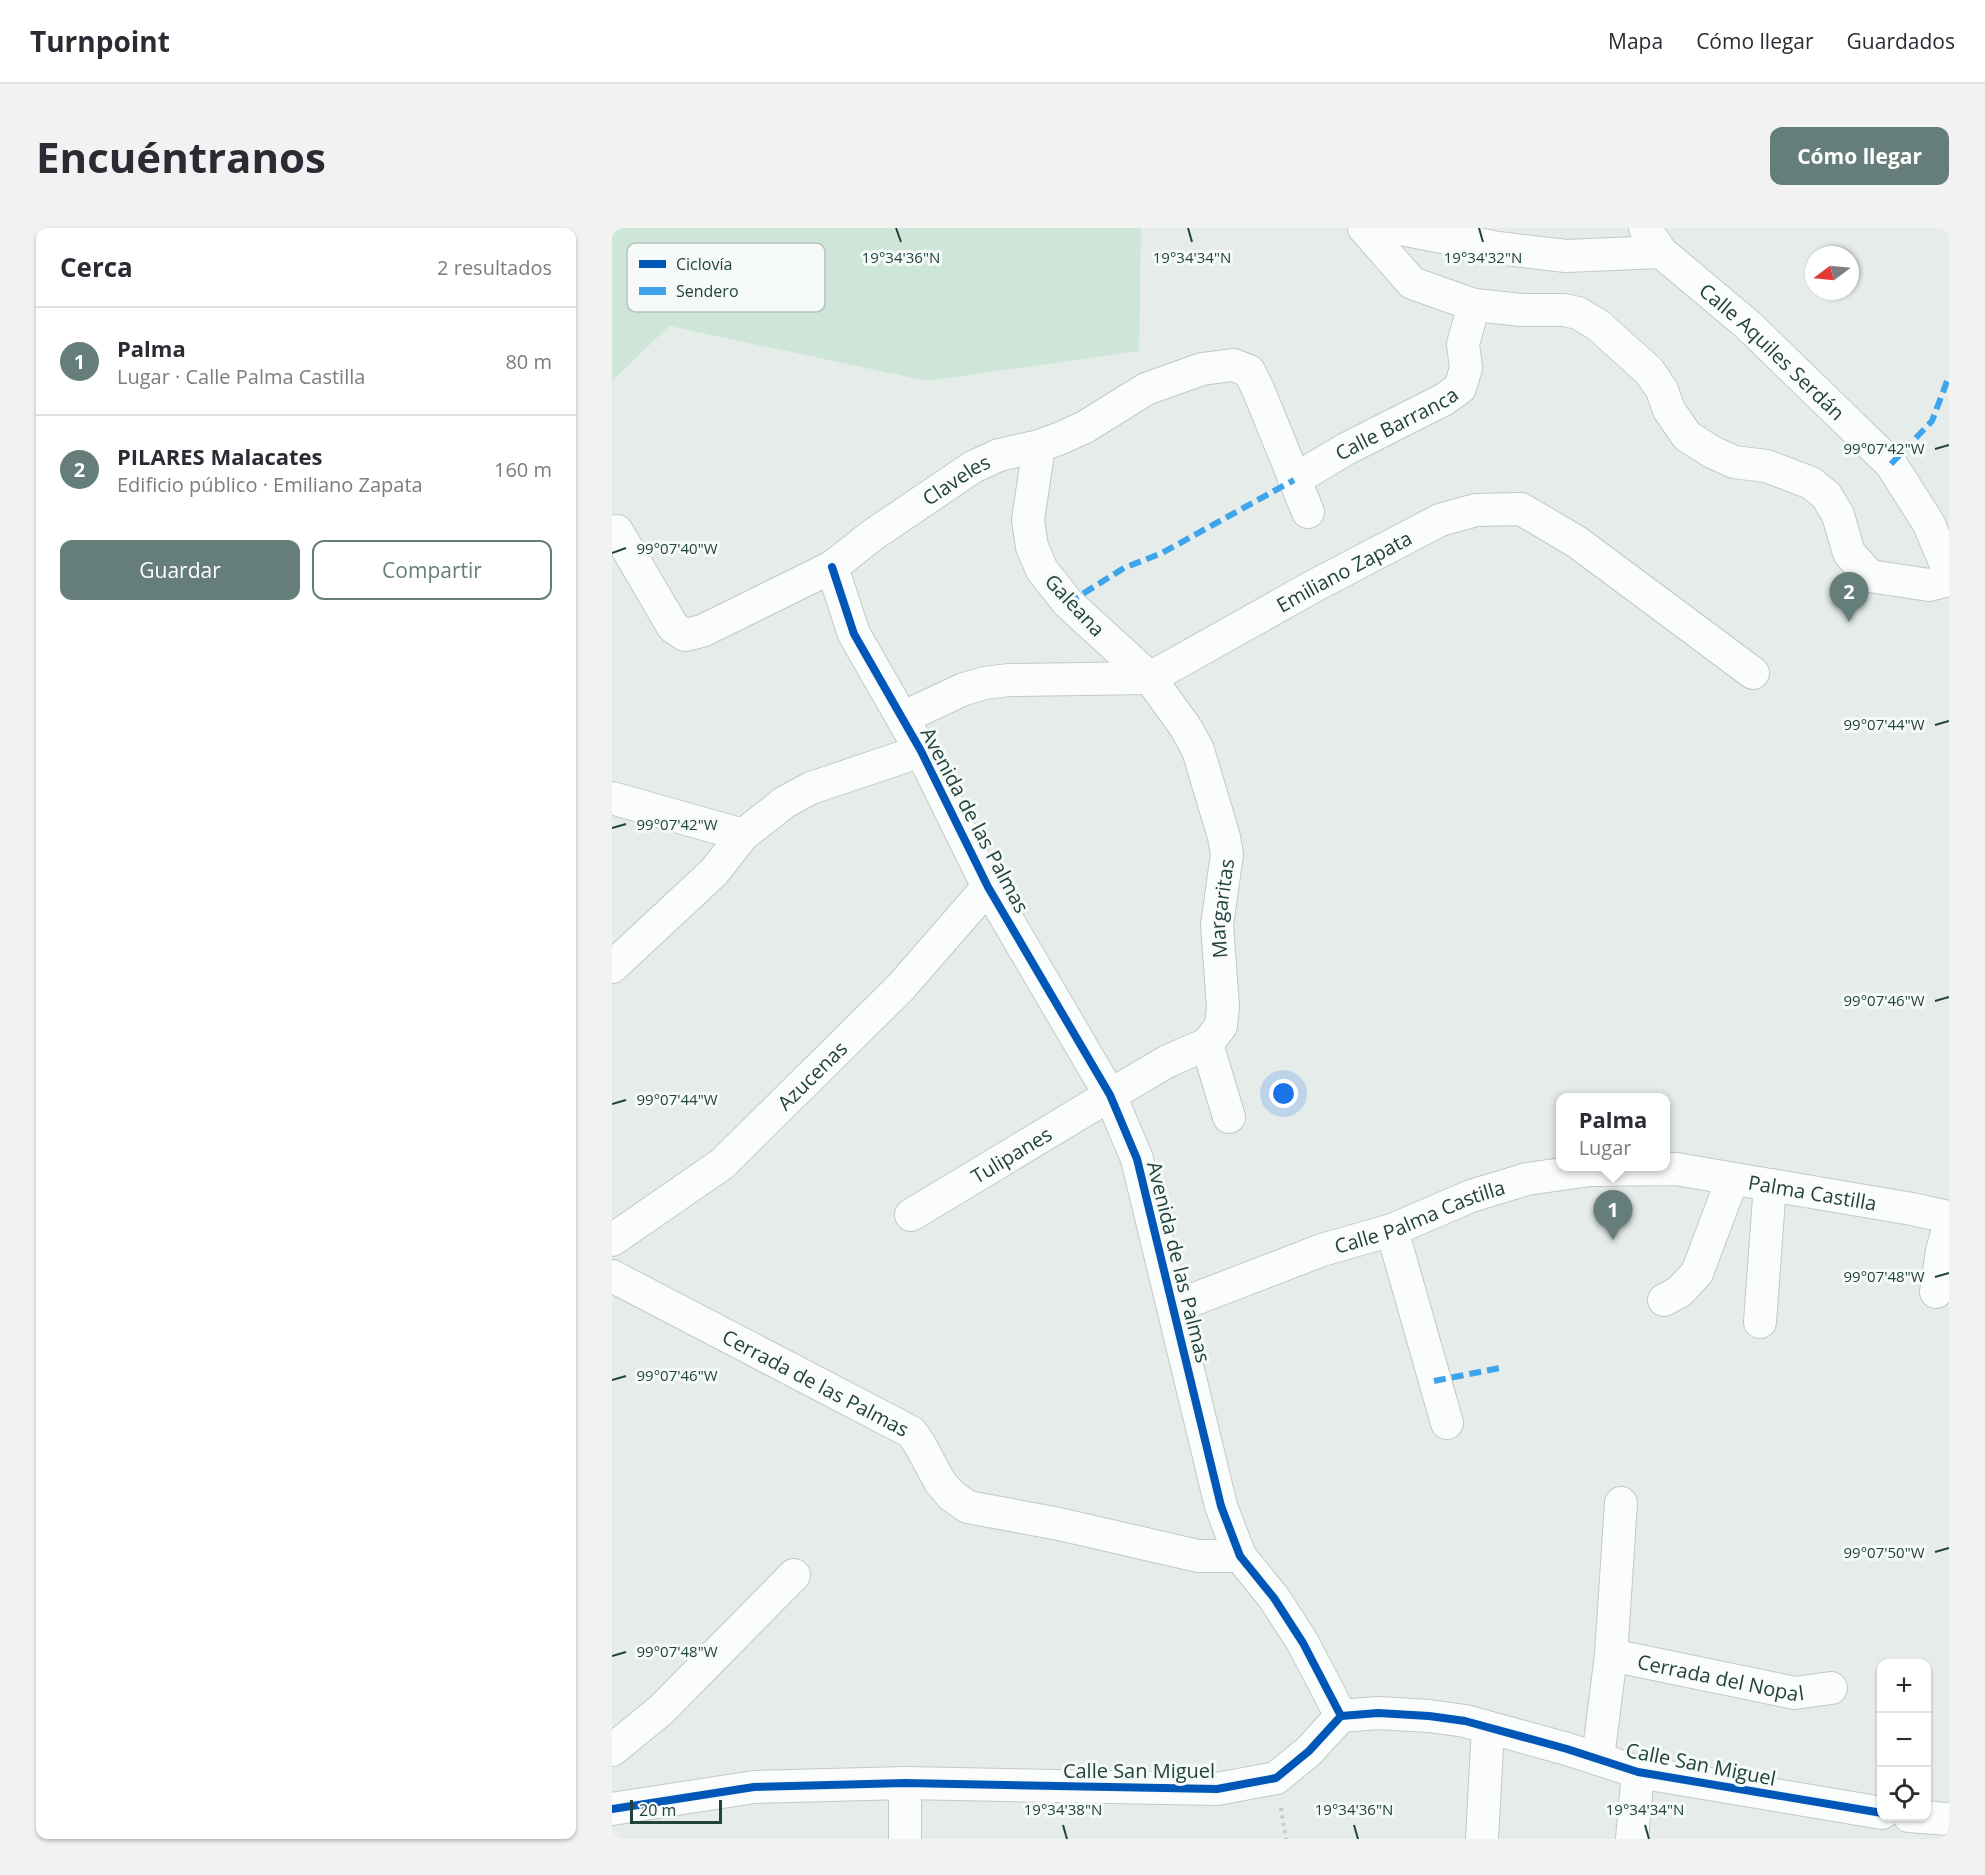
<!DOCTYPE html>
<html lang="es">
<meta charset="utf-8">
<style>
body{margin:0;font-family:"Open Sans",sans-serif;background:#f2f2f3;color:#2b2b33}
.controls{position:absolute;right:18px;bottom:18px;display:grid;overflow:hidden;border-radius:12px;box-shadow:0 2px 4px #0004}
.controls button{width:54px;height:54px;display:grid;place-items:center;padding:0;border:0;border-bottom:2px solid #e1e1e2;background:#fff;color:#2b2b33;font:30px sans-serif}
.compass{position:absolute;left:1193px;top:18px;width:54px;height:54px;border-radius:50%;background:#fff;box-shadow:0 2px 4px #0004;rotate:254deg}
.scale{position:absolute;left:18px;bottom:15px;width:92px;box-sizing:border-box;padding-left:6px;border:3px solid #21423d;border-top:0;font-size:16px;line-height:21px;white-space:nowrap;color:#21423d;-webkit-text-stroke:4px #f5faf8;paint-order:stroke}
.you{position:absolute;left:672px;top:866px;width:21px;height:21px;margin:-15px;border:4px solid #fff;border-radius:50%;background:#1a73e8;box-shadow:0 0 0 9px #1a73e833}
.badge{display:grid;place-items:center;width:39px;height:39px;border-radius:50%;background:#667e7a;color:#fff;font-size:20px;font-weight:700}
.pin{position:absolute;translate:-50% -50px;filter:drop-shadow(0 2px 3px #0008)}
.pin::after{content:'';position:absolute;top:32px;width:21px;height:18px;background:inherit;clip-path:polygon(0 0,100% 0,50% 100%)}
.popup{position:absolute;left:944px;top:865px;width:114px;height:78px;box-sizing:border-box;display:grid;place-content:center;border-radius:12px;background:#fff;filter:drop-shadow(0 2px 4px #0005);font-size:20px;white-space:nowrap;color:#7c7c81}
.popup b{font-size:22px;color:#2b2b33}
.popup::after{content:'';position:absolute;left:50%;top:100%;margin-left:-12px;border:12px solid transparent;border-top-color:#fff}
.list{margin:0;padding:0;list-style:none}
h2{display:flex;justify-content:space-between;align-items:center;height:78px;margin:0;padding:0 24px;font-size:26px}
h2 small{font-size:20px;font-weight:400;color:#7c7c81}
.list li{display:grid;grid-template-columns:39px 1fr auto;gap:18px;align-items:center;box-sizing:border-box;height:108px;padding:0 24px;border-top:2px solid #e1e1e2}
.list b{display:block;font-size:22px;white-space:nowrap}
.list p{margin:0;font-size:20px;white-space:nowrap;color:#7c7c81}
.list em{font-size:20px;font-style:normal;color:#7c7c81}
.actions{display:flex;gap:12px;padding:18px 24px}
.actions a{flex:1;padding:14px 0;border:2px solid #667e7a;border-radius:12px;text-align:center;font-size:21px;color:#667e7a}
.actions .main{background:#667e7a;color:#fff}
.icon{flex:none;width:33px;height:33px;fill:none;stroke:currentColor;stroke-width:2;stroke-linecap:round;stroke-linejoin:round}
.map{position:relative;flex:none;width:1337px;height:1611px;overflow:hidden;border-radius:12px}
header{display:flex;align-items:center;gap:36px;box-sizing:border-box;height:84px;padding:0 30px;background:#fff;border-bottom:2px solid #e1e1e2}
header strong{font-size:28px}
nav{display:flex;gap:33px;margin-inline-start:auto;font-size:21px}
.intro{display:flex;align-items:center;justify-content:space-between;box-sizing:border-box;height:144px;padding:0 36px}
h1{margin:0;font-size:42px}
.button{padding:15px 27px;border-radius:12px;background:#667e7a;color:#fff;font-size:21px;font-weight:700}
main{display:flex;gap:36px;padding:0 36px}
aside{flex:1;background:#fff;border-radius:12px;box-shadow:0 2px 4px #0004}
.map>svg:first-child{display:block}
.green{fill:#cee6d8}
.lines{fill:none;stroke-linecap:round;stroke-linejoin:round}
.minor-casing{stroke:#c3c9c7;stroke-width:34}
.path{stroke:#c2cbca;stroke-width:4;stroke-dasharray:3 4.5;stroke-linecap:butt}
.minor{stroke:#fbfcfc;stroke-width:32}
.quiet{stroke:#3ea4ec;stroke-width:6;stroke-dasharray:12 6;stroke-linecap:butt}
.cycleway-casing{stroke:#f5faf8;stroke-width:11}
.cycleway{stroke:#0057b8;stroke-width:8}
.ticks{fill:none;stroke:#21423d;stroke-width:2}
.labels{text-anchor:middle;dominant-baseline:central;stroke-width:6;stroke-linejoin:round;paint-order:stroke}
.street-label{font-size:20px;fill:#21423d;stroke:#f5faf8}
.key{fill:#f5faf8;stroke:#b5c3c0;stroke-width:1.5}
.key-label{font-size:16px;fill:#21423d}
.ticks-label{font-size:15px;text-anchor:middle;fill:#21423d;stroke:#f5faf8;stroke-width:6;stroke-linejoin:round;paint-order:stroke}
</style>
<header>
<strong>Turnpoint</strong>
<nav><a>Mapa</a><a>Cómo llegar</a><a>Guardados</a></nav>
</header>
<div class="intro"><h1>Encuéntranos</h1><a class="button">Cómo llegar</a></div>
<main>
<aside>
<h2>Cerca<small>2 resultados</small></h2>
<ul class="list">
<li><span class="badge">1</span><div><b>Palma</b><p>Lugar · Calle Palma Castilla</p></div><em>80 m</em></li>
<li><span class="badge">2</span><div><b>PILARES Malacates</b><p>Edificio público · Emiliano Zapata</p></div><em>160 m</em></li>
</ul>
<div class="actions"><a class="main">Guardar</a><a>Compartir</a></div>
</aside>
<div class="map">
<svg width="1337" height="1611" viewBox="0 0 1337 1611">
<rect width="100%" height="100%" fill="#e6ecea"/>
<polygon class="green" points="0,0 529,0 527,123 315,153 57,98 0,153"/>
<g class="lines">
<g class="minor-casing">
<g id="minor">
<polyline points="752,0 800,55 862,77 910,82 952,82 966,85 986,97 1037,143 1050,162 1057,182 1075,208 1100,224 1122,234 1154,238 1173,245 1199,255 1214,267 1226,287 1237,325 1258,348 1317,357 1337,352"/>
<polyline points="784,0 886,20 954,28 1049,24"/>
<path id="s1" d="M1033 0 1049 24 1136 97 1279 236 1317 296 1337 344"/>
<path id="s2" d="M682 252 734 221 831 172 848 160 854 140 851 116 862 77"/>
<path id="s3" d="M5 303 61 399 73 407 90 403 220 339 262 306 361 239 387 227 427 218 449 210 473 199 534 161 590 141 621 137 637 143 646 161 696 284"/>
<polyline points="220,339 242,406 309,523 376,659 498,867 525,931 609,1278 628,1328 662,1370 691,1415 729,1488"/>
<path id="s4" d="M290 490 352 461 373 455 397 452 538 450 702 358 828 292 864 282 909 281 965 314 1141 445"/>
<polyline points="0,570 131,607"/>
<polyline points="0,739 102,644 131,607 173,574 199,560 309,523"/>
<polyline points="595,816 617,889"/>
<path id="s5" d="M299 987 498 867 556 833 595 816 609 798 611 778 605 697 615 626 612 609 586 522 574 500 538 450 456 375 430 342 420 319 416 292 427 218"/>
<polyline points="780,1002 835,1195"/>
<path id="s6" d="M0 1012 110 936 288 760 376 659"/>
<path id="s7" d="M0 1048 299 1204 307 1215 328 1254 340 1268 356 1279 447 1296 586 1328H628"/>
<polyline points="1324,1064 1330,1023 1337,997"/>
<polyline points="1052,1072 1067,1064 1085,1045 1120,952"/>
<path id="s8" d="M562 1079 710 1022 780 1002 859 968 915 951 978 942 1064 941 1300 981 1337 989"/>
<polyline points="1148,1094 1158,957"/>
<path id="s9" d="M999 1427 1183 1465 1219 1460"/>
<polyline points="0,1522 49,1482 182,1347"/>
<polyline points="986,1530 999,1427 1009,1275"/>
<polyline points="0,1581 142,1559 293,1555 605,1561 664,1550 697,1523 729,1488 766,1485 817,1488 853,1493 955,1521 1026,1544 1270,1585"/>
<polyline points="1297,1588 1337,1591"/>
<polyline points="293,1611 293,1555"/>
<polyline points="870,1611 876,1500"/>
<polyline points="1020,1611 1026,1544"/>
</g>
</g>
<polyline class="path" points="669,1580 674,1611"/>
<use href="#minor" class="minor"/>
<g class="quiet">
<polyline points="1279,236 1320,193 1337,148"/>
<polyline points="456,375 512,340 550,325 682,252"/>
<polyline points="822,1153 888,1140"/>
</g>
<g class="cycleway-casing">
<g id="cycleway">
<polyline points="220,339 242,406 309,523 376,659 498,867 525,931 609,1278 628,1328 662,1370 691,1415 729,1488"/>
<polyline points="0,1581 142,1559 293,1555 605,1561 664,1550 697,1523 729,1488 766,1485 817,1488 853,1493 955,1521 1026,1544 1270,1585"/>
</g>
</g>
<use href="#cycleway" class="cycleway"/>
</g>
<path class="ticks" d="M284 0 289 14M576 0 580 14M867 0 871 14M1323 221 1337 217M0 325 14 320M1323 497 1337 493M0 600 14 596M1323 773 1337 769M0 876 14 872M1323 1049 1337 1045M0 1152 14 1148M1323 1324 1337 1320M0 1428 14 1424M451 1597 455 1611M742 1597 746 1611M1033 1597 1037 1611"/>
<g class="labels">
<g class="street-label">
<text stroke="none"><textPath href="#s1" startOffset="178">Calle Aquiles Serdán</textPath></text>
<text stroke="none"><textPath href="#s2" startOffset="117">Calle Barranca</textPath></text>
<text stroke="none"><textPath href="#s3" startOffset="440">Claveles</textPath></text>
<text stroke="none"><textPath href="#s4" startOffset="477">Emiliano Zapata</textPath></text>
<text transform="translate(463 377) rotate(47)">Galeana</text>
<text transform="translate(363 592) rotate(62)">Avenida de las Palmas</text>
<text stroke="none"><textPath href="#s5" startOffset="483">Margaritas</textPath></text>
<text stroke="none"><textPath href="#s6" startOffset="260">Azucenas</textPath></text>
<text stroke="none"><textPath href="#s5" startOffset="117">Tulipanes</textPath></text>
<text stroke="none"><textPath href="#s8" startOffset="664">Palma Castilla</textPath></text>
<text stroke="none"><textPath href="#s8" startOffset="262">Calle Palma Castilla</textPath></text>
<text transform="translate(567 1034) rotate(76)">Avenida de las Palmas</text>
<text stroke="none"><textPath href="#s7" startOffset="230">Cerrada de las Palmas</textPath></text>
<text stroke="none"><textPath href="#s9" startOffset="112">Cerrada del Nopal</textPath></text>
<text transform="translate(1089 1536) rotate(11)">Calle San Miguel</text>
<text x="527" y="1542">Calle San Miguel</text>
</g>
</g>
<rect x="15" y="15" width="198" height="69" rx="9" class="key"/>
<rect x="27" y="32" width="27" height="8" fill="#0057b8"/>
<rect x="27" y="59" width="27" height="8" fill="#3ea4ec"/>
<g class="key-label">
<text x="64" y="42">Ciclovía</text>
<text x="64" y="69">Sendero</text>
</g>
<g class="ticks-label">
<text x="289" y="35">19°34'36"N</text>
<text x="580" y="35">19°34'34"N</text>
<text x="871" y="35">19°34'32"N</text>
<text x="1272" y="226">99°07'42"W</text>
<text x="65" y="326">99°07'40"W</text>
<text x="1272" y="502">99°07'44"W</text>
<text x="65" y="602">99°07'42"W</text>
<text x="1272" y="778">99°07'46"W</text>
<text x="65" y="877">99°07'44"W</text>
<text x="1272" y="1054">99°07'48"W</text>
<text x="65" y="1153">99°07'46"W</text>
<text x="1272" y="1330">99°07'50"W</text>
<text x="65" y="1429">99°07'48"W</text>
<text x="451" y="1587">19°34'38"N</text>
<text x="742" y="1587">19°34'36"N</text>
<text x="1033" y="1587">19°34'34"N</text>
</g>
</svg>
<div class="controls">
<button>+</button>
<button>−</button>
<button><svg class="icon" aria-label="locate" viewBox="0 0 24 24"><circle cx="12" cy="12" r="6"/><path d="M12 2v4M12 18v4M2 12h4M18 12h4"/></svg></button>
</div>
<svg class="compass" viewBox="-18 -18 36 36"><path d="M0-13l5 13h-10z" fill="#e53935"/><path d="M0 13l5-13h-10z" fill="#7c7c81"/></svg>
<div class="scale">20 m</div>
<div class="you"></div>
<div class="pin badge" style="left:1001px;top:1012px">1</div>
<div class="popup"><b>Palma</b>Lugar</div>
<div class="pin badge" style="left:1237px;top:394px">2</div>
</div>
</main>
